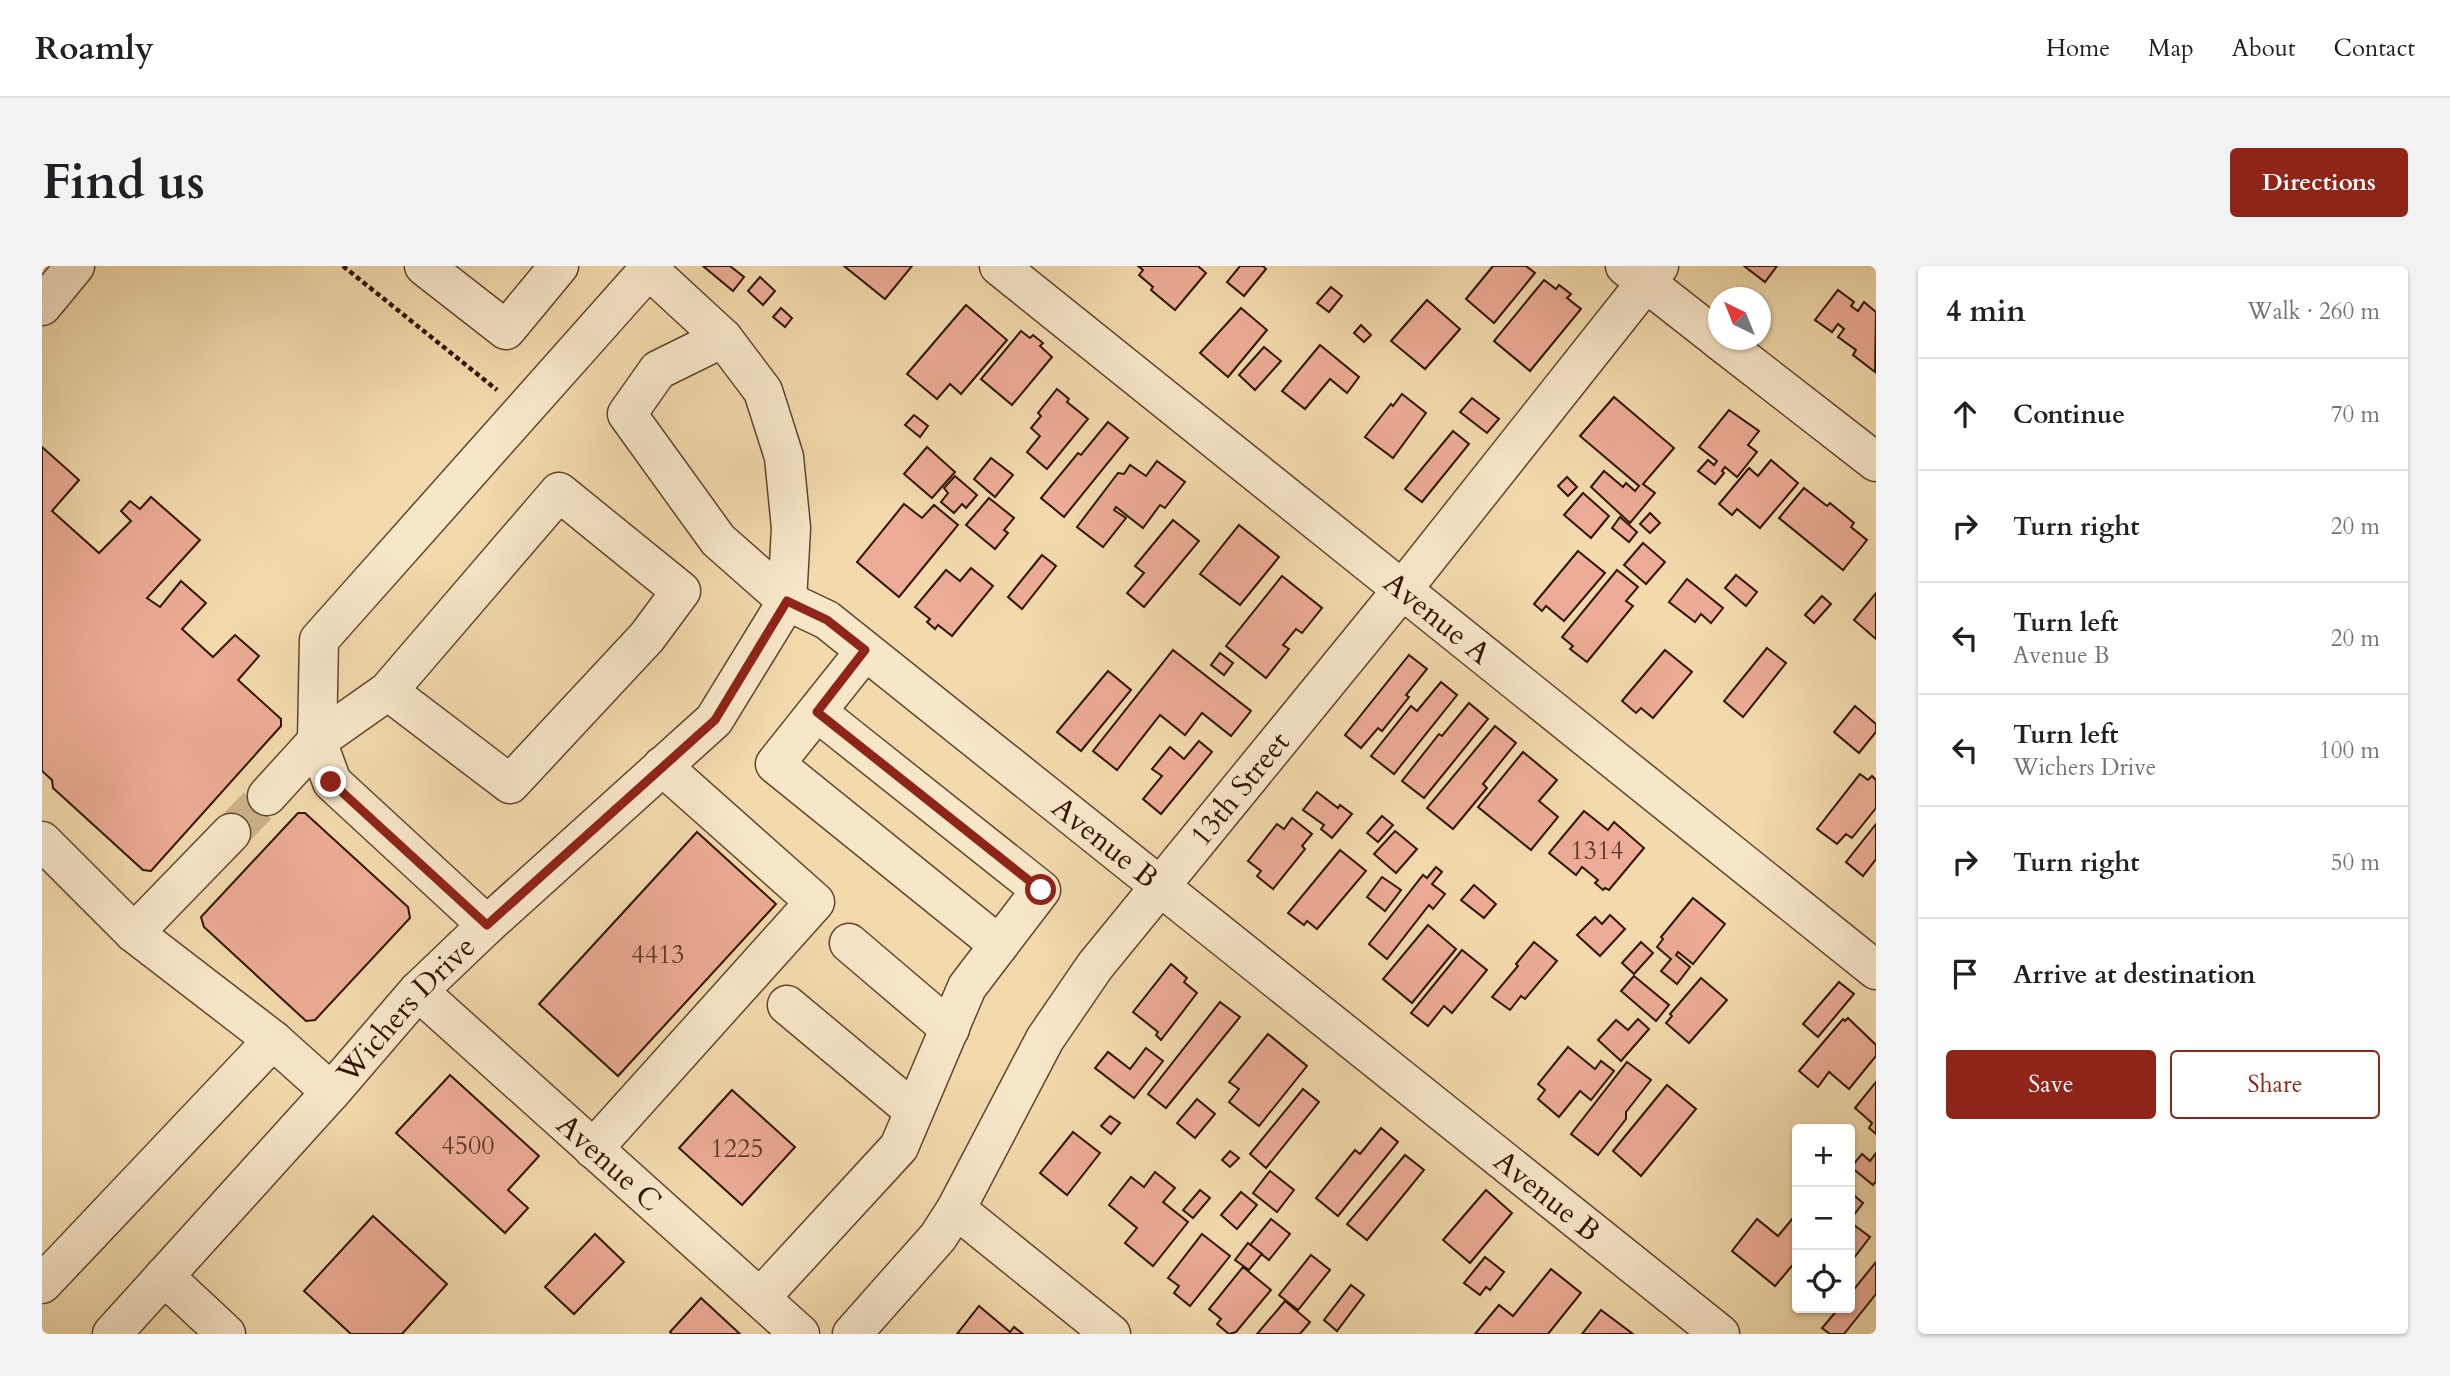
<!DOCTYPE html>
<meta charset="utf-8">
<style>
body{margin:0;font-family:Cardo,serif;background:#f2f2f2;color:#202124}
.controls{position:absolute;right:21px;bottom:21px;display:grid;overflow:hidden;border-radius:7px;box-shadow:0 2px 5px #0004}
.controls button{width:63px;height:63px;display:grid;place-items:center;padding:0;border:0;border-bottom:2px solid #e0e0e0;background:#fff;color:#202124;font:35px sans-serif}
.compass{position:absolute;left:1666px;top:21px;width:63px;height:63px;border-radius:50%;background:#fff;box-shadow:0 2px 5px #0004;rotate:317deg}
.stop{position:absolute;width:21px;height:21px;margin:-16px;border:5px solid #8f2418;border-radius:50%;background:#fff}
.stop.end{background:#8f2418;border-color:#fff;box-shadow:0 2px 7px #0008}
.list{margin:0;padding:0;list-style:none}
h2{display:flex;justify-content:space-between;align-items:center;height:91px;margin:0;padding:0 28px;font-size:30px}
h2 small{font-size:23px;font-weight:400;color:#757577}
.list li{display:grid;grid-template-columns:46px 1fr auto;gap:21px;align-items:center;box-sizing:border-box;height:112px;padding:0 28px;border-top:2px solid #e0e0e0}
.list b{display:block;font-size:26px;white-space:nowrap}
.list p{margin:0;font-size:23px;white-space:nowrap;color:#757577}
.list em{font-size:23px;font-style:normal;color:#757577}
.actions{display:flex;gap:14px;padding:21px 28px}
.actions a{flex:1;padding:16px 0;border:2px solid #8f2418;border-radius:7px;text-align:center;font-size:24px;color:#8f2418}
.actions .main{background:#8f2418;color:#fff}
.icon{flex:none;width:38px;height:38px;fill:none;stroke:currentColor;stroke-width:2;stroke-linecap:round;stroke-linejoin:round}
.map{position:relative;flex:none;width:1834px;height:1068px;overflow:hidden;border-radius:7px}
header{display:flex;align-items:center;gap:42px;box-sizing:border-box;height:98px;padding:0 35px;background:#fff;border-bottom:2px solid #e0e0e0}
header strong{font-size:33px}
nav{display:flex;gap:38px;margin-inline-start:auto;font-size:24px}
.intro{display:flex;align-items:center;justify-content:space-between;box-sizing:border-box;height:168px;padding:0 42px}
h1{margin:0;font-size:49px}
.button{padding:18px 32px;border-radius:7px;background:#8f2418;color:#fff;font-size:24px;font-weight:700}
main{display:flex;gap:42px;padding:0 42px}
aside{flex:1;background:#fff;border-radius:7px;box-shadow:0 2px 5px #0004}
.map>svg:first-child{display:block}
.building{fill:#ecac95;stroke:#301304;stroke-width:2}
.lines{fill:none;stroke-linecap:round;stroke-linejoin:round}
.minor-tunnel{stroke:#cbb28a;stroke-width:38;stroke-dasharray:38 19;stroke-linecap:butt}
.minor-casing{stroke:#60452e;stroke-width:41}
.path{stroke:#301304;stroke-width:4.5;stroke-dasharray:5 3.5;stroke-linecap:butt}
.minor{stroke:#f7e7c9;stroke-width:38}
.route{stroke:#8f2418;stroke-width:9}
.labels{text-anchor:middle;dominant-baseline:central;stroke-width:7;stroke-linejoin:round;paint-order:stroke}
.number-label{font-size:26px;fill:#5f3928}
.street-label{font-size:30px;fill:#301304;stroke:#f7e7c9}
</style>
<header>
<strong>Roamly</strong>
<nav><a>Home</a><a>Map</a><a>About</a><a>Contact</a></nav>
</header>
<div class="intro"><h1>Find us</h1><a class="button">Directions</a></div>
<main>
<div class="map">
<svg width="1834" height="1068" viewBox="0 0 1834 1068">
<rect width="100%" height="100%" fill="#f2daac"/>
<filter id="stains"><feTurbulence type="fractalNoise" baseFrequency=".00286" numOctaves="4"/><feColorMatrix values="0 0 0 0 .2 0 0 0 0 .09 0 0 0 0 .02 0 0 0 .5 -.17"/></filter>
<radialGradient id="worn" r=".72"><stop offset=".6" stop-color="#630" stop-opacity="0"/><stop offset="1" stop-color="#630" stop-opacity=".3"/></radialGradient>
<g class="building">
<polygon points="661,0 688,0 702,11 691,25"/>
<polygon points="802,0 870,0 843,33"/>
<polygon points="1096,0 1156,0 1164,7 1133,44 1109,24 1111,21 1097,9 1101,4"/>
<polygon points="1198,0 1221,0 1224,3 1202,30 1185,16"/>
<polygon points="1451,0 1484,0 1493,7 1452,57 1424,33"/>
<polygon points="1702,0 1735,0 1723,16"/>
<polygon points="718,11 733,25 721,39 706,25"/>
<polygon points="1502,14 1514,23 1517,19 1529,28 1525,32 1539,43 1488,105 1452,75"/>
<polygon points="1289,21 1300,30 1287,46 1275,37"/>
<polygon points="1796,24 1812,36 1809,40 1816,45 1822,36 1834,46 1833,106 1811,89 1814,84 1796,71 1802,63 1796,58 1790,66 1773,54"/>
<polygon points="1385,34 1418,63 1383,103 1349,75"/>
<polygon points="924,39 965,74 919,128 908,118 895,133 865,108"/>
<polygon points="739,42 750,52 743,61 731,51"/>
<polygon points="1199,42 1225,64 1186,111 1158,87"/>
<polygon points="1319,59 1329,69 1322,76 1312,67"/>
<polygon points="979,65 988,72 991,69 1001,77 998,80 1010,91 970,139 939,113"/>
<polygon points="1278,79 1317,111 1305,127 1288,113 1263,143 1240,125"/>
<polygon points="1222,81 1239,95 1213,124 1197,109"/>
<polygon points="1015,123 1027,133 1025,136 1046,153 1005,203 985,186 998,170 989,162 999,150 996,147"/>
<polygon points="1360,128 1384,147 1351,192 1323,171 1349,138 1351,140"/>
<polygon points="1572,131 1632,182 1601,218 1613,227 1588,257 1549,221 1562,205 1581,221 1584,217 1593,225 1597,220 1538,170"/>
<polygon points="1430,132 1457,153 1445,167 1418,146"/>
<polygon points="1687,144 1717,165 1706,179 1715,186 1695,211 1683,201 1680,205 1682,207 1673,218 1656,205 1666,194 1672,199 1675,195 1657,181"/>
<polygon points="872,149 886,160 878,171 863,159"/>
<polygon points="1066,156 1086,172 1022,251 999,232 1036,187 1039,189"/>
<polygon points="1411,165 1427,178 1380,236 1363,223"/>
<polygon points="0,181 37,214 10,245 57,287 89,255 79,245 88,235 98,243 109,231 158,274 105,332 118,341 139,315 164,337 140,363 171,391 193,369 217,390 196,414 239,453 239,460 109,605 101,604 11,522 10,514 0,505"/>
<polygon points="885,181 913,206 890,232 862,208"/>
<polygon points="949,192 971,209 953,231 932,213"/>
<polygon points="1729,194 1756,217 1718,262 1695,243 1690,249 1677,238 1707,202 1716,210"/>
<polygon points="1115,195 1143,216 1123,242 1118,239 1101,262 1074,241 1072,244 1084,252 1061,281 1035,261 1076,207 1082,208 1088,199 1104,210"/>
<polygon points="913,210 935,229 924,242 920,238 912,247 899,236 906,227 902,222"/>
<polygon points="1525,211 1535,221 1526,230 1516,220"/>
<polygon points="1762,222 1785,240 1788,237 1812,257 1809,261 1825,274 1801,304 1737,252"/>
<polygon points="1541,227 1567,250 1549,272 1522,249"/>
<polygon points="947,232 972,252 962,264 966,267 953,283 924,259"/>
<polygon points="862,238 880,252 892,239 916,259 857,331 815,296"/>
<polygon points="1608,247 1618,257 1608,267 1598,258"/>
<polygon points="1578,251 1595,266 1587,276 1570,262"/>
<polygon points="1131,254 1157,275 1102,341 1085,327 1102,307 1093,300"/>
<polygon points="1197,259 1237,291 1198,339 1158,308"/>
<polygon points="1601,277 1623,296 1604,318 1582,299"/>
<polygon points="1536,285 1563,307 1522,355 1504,340 1500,345 1492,338"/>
<polygon points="1000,289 1014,300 980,343 966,331"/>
<polygon points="929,302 951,320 910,370 896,359 893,363 885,356 888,353 873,341 904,304 918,315"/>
<polygon points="1575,304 1596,321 1584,335 1591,340 1545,396 1528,383 1531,380 1520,371"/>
<polygon points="1694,309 1715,326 1704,340 1683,322"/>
<polygon points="1240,310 1280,342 1260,367 1254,363 1241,379 1247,383 1224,412 1184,380"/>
<polygon points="1645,313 1681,342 1669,357 1659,348 1653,356 1627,336"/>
<polygon points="1834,327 1834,373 1812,354"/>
<polygon points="1780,330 1789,338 1772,357 1763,349"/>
<polygon points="1725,382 1744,397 1701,451 1682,435"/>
<polygon points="1131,384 1209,445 1189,470 1160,447 1143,469 1118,449 1075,504 1051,485"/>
<polygon points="1623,384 1650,406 1611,452 1599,442 1594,447 1580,435"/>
<polygon points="1178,387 1191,397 1182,409 1169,399"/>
<polygon points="1367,389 1385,403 1364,429 1367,431 1340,465 1336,462 1319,482 1303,469"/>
<polygon points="1066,405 1089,424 1039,485 1015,466"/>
<polygon points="1399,416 1415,429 1352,508 1329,490 1369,440 1375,445"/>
<polygon points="1427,437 1446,453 1382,532 1360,515 1397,468 1400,470"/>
<polygon points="1813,440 1834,458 1834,466 1817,487 1792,466"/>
<polygon points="1453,460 1474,477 1441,518 1445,522 1411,563 1385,542"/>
<polygon points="1157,475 1170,486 1119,548 1101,533 1120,510 1110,503 1128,481 1142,493"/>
<polygon points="1481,486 1515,514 1497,535 1516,551 1489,584 1436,541"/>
<polygon points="1818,508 1826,514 1830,510 1834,514 1834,542 1810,572 1804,568 1795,578 1775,563"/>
<polygon points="1275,526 1296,542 1298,539 1310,548 1290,572 1279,563 1282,559 1261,544"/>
<polygon points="1542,545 1566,564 1572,556 1602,582 1567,624 1563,622 1561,624 1553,617 1556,614 1540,601 1534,609 1507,587"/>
<polygon points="256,547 263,547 366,641 368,652 273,754 264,755 162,661 159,651"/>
<polygon points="1340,550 1351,559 1336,576 1325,567"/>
<polygon points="1250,552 1270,568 1260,580 1263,583 1231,623 1215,610 1219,605 1206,595 1235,558 1242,563"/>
<polygon points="1834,558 1834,593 1821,610 1804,596"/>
<polygon points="1353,565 1375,583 1354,607 1332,588"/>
<polygon points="655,566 734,638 576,810 497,738"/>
<polygon points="1298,584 1324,605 1275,663 1265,655 1262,659 1246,647"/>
<polygon points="1394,601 1400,606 1390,618 1403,628 1391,643 1387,639 1345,693 1327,678 1381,609 1385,612"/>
<polygon points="1340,611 1359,624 1343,645 1325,631"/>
<polygon points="1432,619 1454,638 1442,652 1419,634"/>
<polygon points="1651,632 1683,658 1651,698 1636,686 1634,689 1648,701 1635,718 1619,705 1629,693 1615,681 1621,673 1619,671"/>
<polygon points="1568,649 1583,663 1558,690 1535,669 1553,651 1560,658"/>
<polygon points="1386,659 1414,683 1370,737 1341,713"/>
<polygon points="1492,676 1515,695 1483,733 1479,730 1468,744 1450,731 1476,700 1474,698"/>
<polygon points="1599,676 1611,687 1592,708 1580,697"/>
<polygon points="1420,684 1445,704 1410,747 1402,740 1386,760 1369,747"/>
<polygon points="1129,698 1145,712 1142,716 1155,727 1119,774 1114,769 1116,766 1091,746"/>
<polygon points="1592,710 1627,739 1614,755 1579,725"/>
<polygon points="1659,712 1685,734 1647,777 1624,757 1630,750 1628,748"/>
<polygon points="1797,716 1812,728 1776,771 1761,758"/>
<polygon points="1178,736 1198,751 1124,842 1106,828"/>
<polygon points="1806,752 1834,779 1834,790 1807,823 1787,806 1776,821 1757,805 1801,753 1803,755"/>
<polygon points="1596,753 1607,763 1579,795 1556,774 1574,754 1586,764"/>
<polygon points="1226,768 1265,800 1217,860 1187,836 1197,823 1187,816"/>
<polygon points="1526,781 1553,803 1559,795 1572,805 1549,834 1538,825 1517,851 1496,833 1503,824 1496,818"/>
<polygon points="1104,782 1121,795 1092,832 1053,802 1066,786 1088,803"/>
<polygon points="1585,796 1609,814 1584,846 1584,853 1556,889 1529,868"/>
<polygon points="408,809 497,890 466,924 486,942 463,967 354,867"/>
<polygon points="1834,816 1834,868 1827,862 1830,857 1813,842"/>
<polygon points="1625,819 1654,843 1599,910 1571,885"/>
<polygon points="1261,823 1277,836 1224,902 1208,888"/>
<polygon points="690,824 753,881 700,939 637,882"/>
<polygon points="1155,833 1173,848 1153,872 1135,857"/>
<polygon points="1068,850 1078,857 1069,868 1059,860"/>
<polygon points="1339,862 1356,876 1296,950 1274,932 1313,884 1318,888"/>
<polygon points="1031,866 1058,887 1025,929 998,907"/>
<polygon points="1188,885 1197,892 1188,901 1180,894"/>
<polygon points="1834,887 1834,915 1831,919 1809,901 1820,888 1828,895"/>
<polygon points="1363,889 1382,904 1325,974 1305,958"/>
<polygon points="1228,905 1252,924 1235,946 1211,927"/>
<polygon points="1113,906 1133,922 1121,936 1146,956 1111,1000 1083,977 1095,962 1067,939 1089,911 1102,921"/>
<polygon points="1158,924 1168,932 1151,952 1141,944"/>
<polygon points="1444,924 1470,947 1428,997 1401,974"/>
<polygon points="1199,926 1215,939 1195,963 1179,949"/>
<polygon points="1808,926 1821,937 1808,954"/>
<polygon points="1755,947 1755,994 1733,1020 1690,985 1715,953 1736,970"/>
<polygon points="331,950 405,1018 360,1068 309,1068 262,1025"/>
<polygon points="1229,953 1248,968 1227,994 1208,979"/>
<polygon points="1812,959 1828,971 1808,997 1808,964"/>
<polygon points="553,968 582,996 532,1048 503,1021"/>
<polygon points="1160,968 1188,990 1148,1040 1132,1027 1137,1020 1126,1012"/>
<polygon points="1206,977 1220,988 1207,1004 1193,994"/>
<polygon points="1269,989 1288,1004 1256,1044 1237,1029"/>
<polygon points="1443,991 1462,1006 1448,1024 1444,1021 1438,1029 1422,1017"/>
<polygon points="1834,996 1834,1028 1802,1068 1788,1068 1780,1062 1797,1042 1808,1042 1808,1028"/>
<polygon points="1201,1001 1229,1024 1194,1066 1187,1068 1175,1058 1179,1053 1167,1043"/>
<polygon points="1509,1003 1539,1027 1506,1068 1433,1068 1457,1039 1471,1050"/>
<polygon points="1309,1019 1322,1029 1295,1065 1282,1054"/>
<polygon points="659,1032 698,1068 630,1068 628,1066"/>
<polygon points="1243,1035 1268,1056 1258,1068 1215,1068"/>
<polygon points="937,1040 968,1066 972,1061 981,1068 915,1068"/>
<polygon points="1559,1044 1591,1068 1540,1068"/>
</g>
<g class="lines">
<polyline class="minor-tunnel" points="189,567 225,530"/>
<g class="minor-casing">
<g id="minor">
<polyline points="382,0 464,64 517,0"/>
<path id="s1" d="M957 0 1834 704"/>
<polyline points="1583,0 1676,73"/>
<polyline points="0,40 33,0"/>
<path id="s2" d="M681 72 616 104 585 148 676 274 745 335 785 354 1678 1068"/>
<polyline points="1677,74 1834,196"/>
<polyline points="775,446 999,624 957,679 733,498 823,385"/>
<polyline points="225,530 275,475 346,425 517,226 639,325 605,371 468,518 346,425"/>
<polyline points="0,575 92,667 231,774 289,826"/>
<polyline points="445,659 290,516 275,475 277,374 607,3"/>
<polyline points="92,667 189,567"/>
<polyline points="807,677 908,763"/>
<path id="s3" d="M376 725 758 1068"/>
<polyline points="745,739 872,845"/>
<polyline points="551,883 773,636 620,500"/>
<polyline points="914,943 1069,1068"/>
<polyline points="122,1010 184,1068"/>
<polyline points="0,1018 231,774"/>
<polyline points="718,1032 857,881 925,721 957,679"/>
<path id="s4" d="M70 1068 289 826 376 725 445 659 672 454 745 335 749 262 742 191 721 125 681 72 603 0"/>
<path id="s5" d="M810 1068 896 971 914 943 1003 773 1053 700 1360 324 1617 0"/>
</g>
</g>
<polyline class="path" points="301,0 455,124"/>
<use href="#minor" class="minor"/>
</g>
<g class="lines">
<polyline class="route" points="289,516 445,659 673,454 745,335 785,354 823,384 775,446 999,624"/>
</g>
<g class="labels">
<g class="number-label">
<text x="1555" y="584">1314</text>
<text x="616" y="688">4413</text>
<text x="426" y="879">4500</text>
<text x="695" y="882">1225</text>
</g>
<g class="street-label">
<text stroke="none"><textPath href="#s1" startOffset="562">Avenue A</textPath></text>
<text stroke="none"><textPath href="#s5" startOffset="672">13th Street</textPath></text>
<text stroke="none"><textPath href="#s2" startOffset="774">Avenue B</textPath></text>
<text stroke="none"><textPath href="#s4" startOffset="438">Wichers Drive</textPath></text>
<text stroke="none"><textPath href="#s3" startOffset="257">Avenue C</textPath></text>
<text stroke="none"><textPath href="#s2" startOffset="1340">Avenue B</textPath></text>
</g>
</g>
<rect width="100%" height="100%" filter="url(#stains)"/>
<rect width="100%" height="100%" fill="url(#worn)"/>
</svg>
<div class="controls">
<button>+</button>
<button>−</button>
<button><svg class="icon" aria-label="locate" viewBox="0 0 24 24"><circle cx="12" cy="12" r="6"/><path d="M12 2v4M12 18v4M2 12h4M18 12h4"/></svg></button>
</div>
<svg class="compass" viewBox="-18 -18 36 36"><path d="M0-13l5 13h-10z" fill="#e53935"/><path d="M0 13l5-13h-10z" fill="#757577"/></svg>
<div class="stop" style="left:999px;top:624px"></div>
<div class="stop end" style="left:289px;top:516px"></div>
</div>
<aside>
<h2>4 min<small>Walk · 260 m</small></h2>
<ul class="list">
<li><svg class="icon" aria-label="ahead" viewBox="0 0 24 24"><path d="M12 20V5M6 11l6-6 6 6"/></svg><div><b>Continue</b></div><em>70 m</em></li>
<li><svg class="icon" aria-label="right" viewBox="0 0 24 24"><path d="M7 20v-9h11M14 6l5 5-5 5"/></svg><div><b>Turn right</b></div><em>20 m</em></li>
<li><svg class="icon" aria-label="left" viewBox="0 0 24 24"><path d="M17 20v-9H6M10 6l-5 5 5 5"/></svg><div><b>Turn left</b><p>Avenue B</p></div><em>20 m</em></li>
<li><svg class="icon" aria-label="left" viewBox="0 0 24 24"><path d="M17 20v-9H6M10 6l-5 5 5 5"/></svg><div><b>Turn left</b><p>Wichers Drive</p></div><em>100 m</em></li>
<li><svg class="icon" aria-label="right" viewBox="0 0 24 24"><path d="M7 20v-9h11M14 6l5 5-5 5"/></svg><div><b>Turn right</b></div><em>50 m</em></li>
<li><svg class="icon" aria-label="arrive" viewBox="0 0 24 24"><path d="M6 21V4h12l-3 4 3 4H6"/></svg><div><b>Arrive at destination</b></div></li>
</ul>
<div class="actions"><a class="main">Save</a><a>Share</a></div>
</aside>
</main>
